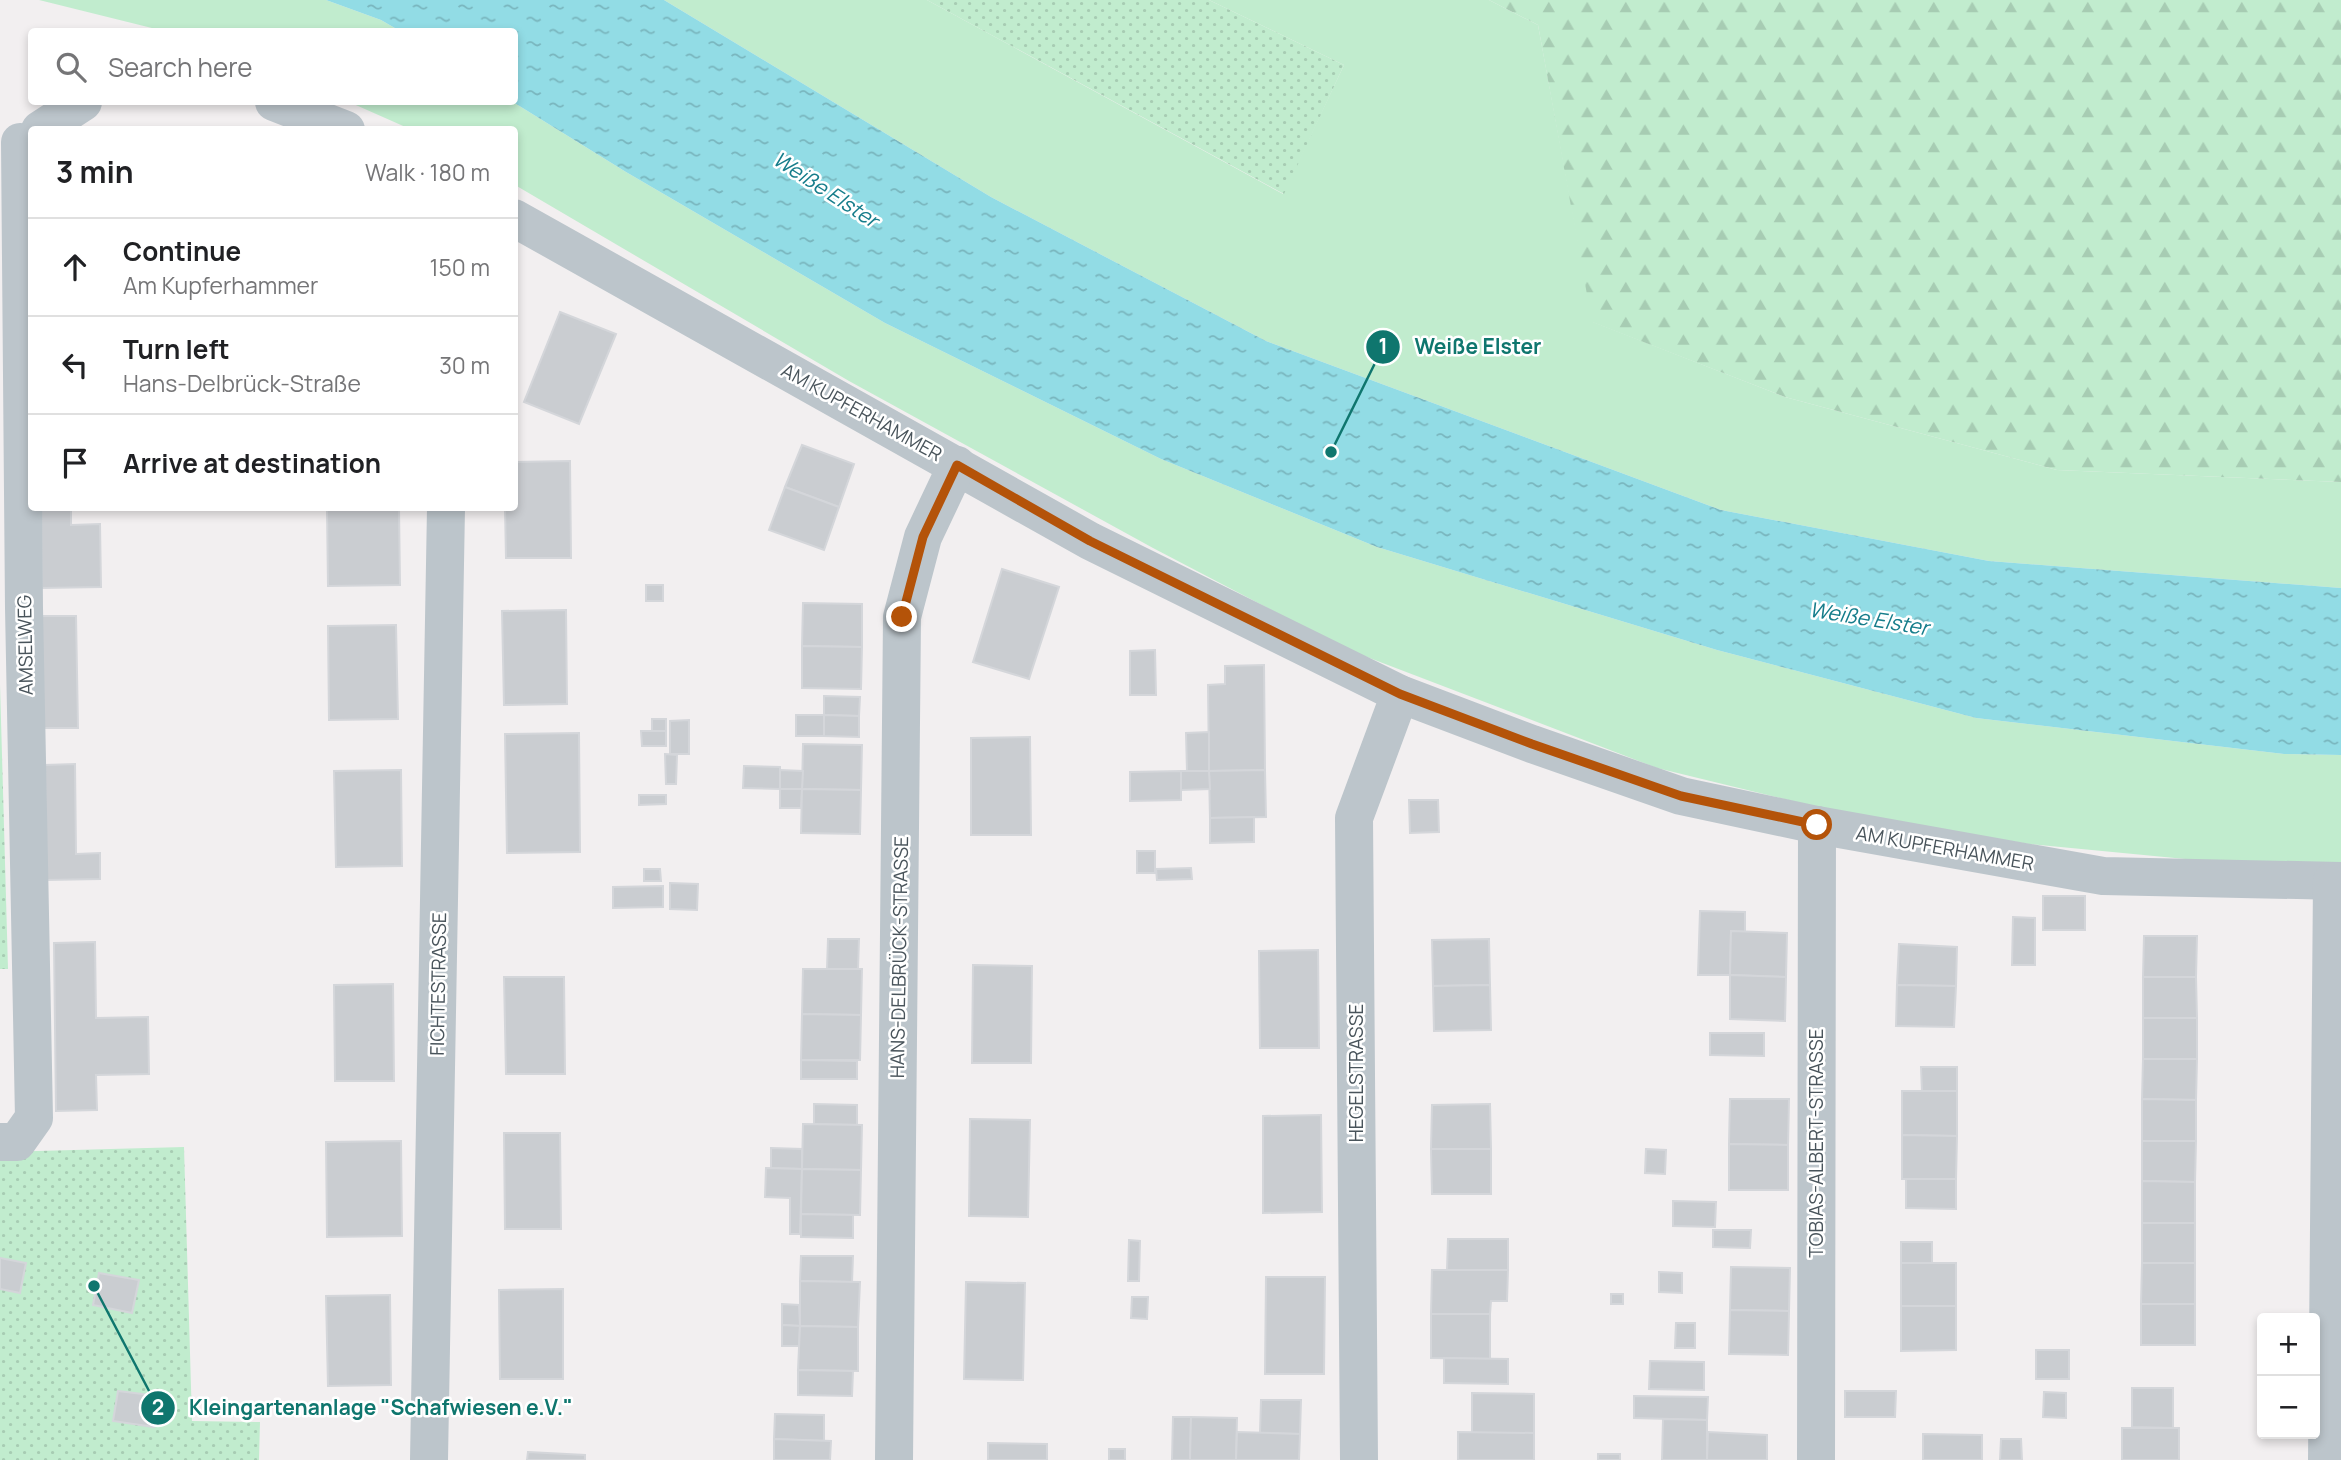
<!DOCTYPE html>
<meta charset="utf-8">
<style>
body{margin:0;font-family:Manrope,sans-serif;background:#f2f2f2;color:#202124}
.controls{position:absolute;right:21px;bottom:21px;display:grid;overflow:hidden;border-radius:7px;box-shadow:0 4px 10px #0003}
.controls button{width:63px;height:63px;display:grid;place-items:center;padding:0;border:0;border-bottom:2px solid #e0e0e0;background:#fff;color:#202124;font:35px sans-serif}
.stop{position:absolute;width:21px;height:21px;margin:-16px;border:5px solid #b45309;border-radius:50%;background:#fff}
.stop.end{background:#b45309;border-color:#fff;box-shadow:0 2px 7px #0008}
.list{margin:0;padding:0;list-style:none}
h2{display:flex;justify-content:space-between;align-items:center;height:91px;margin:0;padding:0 28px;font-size:30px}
h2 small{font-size:23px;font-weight:400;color:#757577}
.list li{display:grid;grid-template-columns:46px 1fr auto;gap:21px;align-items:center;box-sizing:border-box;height:98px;padding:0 28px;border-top:2px solid #e0e0e0}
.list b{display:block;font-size:26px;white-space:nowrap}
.list p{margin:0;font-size:23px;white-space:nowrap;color:#757577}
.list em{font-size:23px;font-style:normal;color:#757577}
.icon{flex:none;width:38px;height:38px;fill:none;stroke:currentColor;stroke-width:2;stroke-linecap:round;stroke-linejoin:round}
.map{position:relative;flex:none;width:2341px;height:1460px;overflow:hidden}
.search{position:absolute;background:#fff;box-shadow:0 4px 10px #0003;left:28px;top:28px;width:490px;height:77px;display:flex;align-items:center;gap:18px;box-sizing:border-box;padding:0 24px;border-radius:7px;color:#757577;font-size:26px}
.panel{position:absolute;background:#fff;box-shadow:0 4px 10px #0003;left:28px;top:126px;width:490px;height:385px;border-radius:7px}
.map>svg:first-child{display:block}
.grass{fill:#c1ecce}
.forest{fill:url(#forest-firs)}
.garden{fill:url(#garden-dots)}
.water{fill:url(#water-ripples)}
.building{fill:#cacdd1;stroke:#d4d6da;stroke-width:2}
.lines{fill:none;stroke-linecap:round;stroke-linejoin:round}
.street{stroke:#bcc5cb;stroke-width:38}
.route{stroke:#b45309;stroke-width:9}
.labels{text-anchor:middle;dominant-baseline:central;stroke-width:5;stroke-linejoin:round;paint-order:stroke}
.street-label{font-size:19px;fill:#49545b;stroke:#fff}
.water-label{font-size:21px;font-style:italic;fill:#167d8b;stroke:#fff}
.leader{fill:none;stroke:#0f766e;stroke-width:2.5}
.callout-dot{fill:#0f766e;stroke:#fff;stroke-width:2.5}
.mark-label{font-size:21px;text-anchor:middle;font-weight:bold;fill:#fff}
.callout-label{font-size:21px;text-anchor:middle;font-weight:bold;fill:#0f766e;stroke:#fff;stroke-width:5;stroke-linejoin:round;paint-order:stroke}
</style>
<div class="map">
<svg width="2341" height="1460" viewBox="0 0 2341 1460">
<defs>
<pattern id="forest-firs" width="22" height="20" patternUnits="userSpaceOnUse" patternTransform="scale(1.75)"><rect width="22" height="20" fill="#c1ecce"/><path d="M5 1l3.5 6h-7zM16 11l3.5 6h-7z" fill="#a7ccb3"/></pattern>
<pattern id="garden-dots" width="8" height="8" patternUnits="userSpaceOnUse" patternTransform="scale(1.75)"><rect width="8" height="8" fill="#c1ecce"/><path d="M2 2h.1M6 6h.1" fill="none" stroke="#a7ccb3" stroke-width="1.8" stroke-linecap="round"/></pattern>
<pattern id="water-ripples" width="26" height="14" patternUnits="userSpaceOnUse" patternTransform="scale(1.75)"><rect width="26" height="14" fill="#92dce5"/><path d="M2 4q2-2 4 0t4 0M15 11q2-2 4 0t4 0" fill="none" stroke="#79b5bd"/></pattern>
</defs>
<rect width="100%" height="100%" fill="#f2eff0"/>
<g class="grass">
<polygon points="39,0 326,0 381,20 400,31 164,31"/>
<polygon points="664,0 927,0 1283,194 1344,65 1209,0 1489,0 1538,25 1593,322 1785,397 2057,470 2341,482 2341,588 1989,561 1721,510 1266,341 991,197"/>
<polygon points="349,102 513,102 626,172 885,323 1161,459 1377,547 1717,650 1976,718 2284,754 2341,755 2341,868 2206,861 2029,844 1838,812 1657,768 1346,649 1153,548 849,381 515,185 514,130 410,129"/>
</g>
<polygon class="forest" points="1489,0 2341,0 2341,482 2057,470 1785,397 1592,322 1538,25"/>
<g class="garden">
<polygon points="927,0 1209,0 1344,65 1284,194"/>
<polygon points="0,684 8,969 0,969"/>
<polygon points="184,1147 192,1421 260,1422 259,1460 0,1460 0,1152"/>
</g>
<polygon class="water" points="326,0 664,0 991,197 1266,341 1721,510 1989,561 2341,588 2341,755 2284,754 1976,718 1717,650 1377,547 1161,459 885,323 626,172 513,102 514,32 400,31 381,20"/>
<g class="building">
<polygon points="560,312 616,334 579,424 524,402"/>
<polygon points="802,445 854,464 839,507 785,487"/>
<polygon points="570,461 571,558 506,558 505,508 514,508 514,462"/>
<polygon points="785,487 839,507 824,550 769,530"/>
<polygon points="41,508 71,508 71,525 100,524 101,587 42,588"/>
<polygon points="327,508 399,508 400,585 328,586"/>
<polygon points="1002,569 1059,587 1029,679 973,662"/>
<rect x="646" y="585" width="17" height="16"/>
<polygon points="803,603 862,604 862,647 802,646"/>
<polygon points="566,610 567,704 504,705 502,611"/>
<polygon points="41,616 76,616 78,728 42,728"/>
<polygon points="396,625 398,719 329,720 328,626"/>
<polygon points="802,646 862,647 861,689 802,688"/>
<polygon points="1155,650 1156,695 1130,695 1130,651"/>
<polygon points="1264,665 1265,770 1209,771 1208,685 1225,684 1225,666"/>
<polygon points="824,696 860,697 859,716 824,715"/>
<rect x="796" y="715" width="28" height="21"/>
<polygon points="824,715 859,716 859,737 824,736"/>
<rect x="652" y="719" width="14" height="12"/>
<polygon points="689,720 689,754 670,754 670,721"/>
<polygon points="641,731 666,731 666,746 642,746"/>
<polygon points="1209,732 1209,771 1187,771 1186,733"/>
<polygon points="579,733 580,852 507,853 505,734"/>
<polygon points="1030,737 1031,835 971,835 971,738"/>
<polygon points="803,744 862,745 861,790 802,789"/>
<polygon points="665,754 677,755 676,784 666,784"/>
<polygon points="75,764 76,854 100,853 100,879 46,880 45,765"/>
<polygon points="744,766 780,767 780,789 743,788"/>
<polygon points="401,770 402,866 336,867 334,771"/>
<polygon points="780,770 803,771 802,789 780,789"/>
<polygon points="1265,770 1266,817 1210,818 1209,771"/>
<polygon points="1181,771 1209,771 1210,789 1181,790"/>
<polygon points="1181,771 1181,800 1130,801 1130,772"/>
<polygon points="780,789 802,789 801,808 780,808"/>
<polygon points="802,789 861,790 860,834 801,833"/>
<polygon points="639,795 666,795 666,804 639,805"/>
<polygon points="1409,800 1438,800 1439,832 1410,833"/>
<polygon points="1254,817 1254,842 1210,843 1210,818"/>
<rect x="1137" y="851" width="18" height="22"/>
<polygon points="1191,868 1192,879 1157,880 1156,869"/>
<polygon points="644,869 660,869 661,881 644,881"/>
<polygon points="670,883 698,884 697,910 670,909"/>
<polygon points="663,886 663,907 613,908 613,887"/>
<rect x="2043" y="896" width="42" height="34"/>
<polygon points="1700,911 1745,912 1745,932 1731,931 1730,975 1698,975"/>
<polygon points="2013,917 2035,918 2035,965 2012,965"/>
<polygon points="1731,931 1787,933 1786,977 1730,975"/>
<polygon points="2144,936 2197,936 2196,977 2143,977"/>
<polygon points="828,939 859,939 858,969 827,969"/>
<polygon points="1489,939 1490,985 1433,986 1432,940"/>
<polygon points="95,942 96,1018 148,1017 149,1074 96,1075 97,1110 56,1111 54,943"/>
<polygon points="1899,944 1957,947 1956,986 1897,985"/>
<polygon points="1318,950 1319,1048 1260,1048 1259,951"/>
<polygon points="973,965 1032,966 1031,1063 972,1063"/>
<polygon points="803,969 862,969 861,1015 802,1014"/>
<polygon points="1730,975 1786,977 1785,1021 1730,1019"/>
<polygon points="504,977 564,977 565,1074 506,1074"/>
<polygon points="2143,977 2196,977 2197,1018 2143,1018"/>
<polygon points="393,984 394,1081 335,1081 334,985"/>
<polygon points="1490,985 1491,1030 1434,1031 1433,986"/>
<polygon points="1897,985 1956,986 1954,1027 1896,1026"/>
<polygon points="802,1014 861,1015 860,1060 801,1060"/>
<rect x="2143" y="1018" width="54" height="41"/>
<polygon points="1710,1033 1764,1033 1764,1056 1710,1055"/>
<polygon points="2143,1059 2197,1059 2196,1100 2142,1099"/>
<polygon points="801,1060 857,1061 857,1079 801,1079"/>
<polygon points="1921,1067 1957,1067 1957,1091 1922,1092"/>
<polygon points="1902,1091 1957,1091 1957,1136 1902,1135"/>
<polygon points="1730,1099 1789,1099 1788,1145 1729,1144"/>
<polygon points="2142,1099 2196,1100 2196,1141 2142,1141"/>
<polygon points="814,1104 857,1105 857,1125 814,1124"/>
<polygon points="1490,1104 1491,1149 1431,1149 1432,1105"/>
<polygon points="1321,1115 1322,1212 1263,1213 1263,1116"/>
<polygon points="970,1119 1030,1120 1028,1217 969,1216"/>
<polygon points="803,1124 862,1125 861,1170 802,1169"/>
<polygon points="504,1133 560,1133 561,1229 505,1229"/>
<polygon points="1902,1135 1957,1136 1956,1179 1902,1179"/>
<polygon points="401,1141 402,1236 327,1237 326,1142"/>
<polygon points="2142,1141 2196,1141 2195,1182 2142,1181"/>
<polygon points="1729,1144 1788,1145 1788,1190 1729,1190"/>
<polygon points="771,1148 802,1149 802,1169 771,1168"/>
<polygon points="1431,1149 1491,1149 1491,1194 1432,1194"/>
<polygon points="1646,1149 1666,1150 1665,1174 1645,1173"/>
<polygon points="766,1168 802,1169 800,1234 790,1234 790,1198 765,1197"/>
<polygon points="802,1169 861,1170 860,1215 801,1214"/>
<polygon points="1906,1179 1956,1179 1956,1209 1906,1208"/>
<polygon points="2142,1181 2195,1182 2195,1223 2142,1223"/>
<polygon points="1673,1201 1716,1202 1715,1227 1673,1226"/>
<polygon points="801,1214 853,1215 853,1238 801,1237"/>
<rect x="2142" y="1223" width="53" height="40"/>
<polygon points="1713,1230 1751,1230 1750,1248 1713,1247"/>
<polygon points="1448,1239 1508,1239 1508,1270 1447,1270"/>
<polygon points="1129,1240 1140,1241 1139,1281 1128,1281"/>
<rect x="1901" y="1242" width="31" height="21"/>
<polygon points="801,1256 853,1256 852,1282 800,1281"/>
<polygon points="0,1258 26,1263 20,1293 0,1289"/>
<rect x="1901" y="1263" width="55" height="43"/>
<polygon points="2142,1263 2195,1263 2195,1304 2141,1304"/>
<polygon points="1731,1267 1790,1268 1789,1311 1730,1310"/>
<polygon points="1432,1270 1508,1270 1507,1301 1491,1301 1490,1314 1431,1314"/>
<polygon points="1659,1272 1682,1273 1682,1293 1659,1292"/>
<polygon points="99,1273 139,1280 132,1313 93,1305"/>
<polygon points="1266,1277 1325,1277 1324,1374 1265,1374"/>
<polygon points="800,1281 860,1282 858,1327 800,1326"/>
<polygon points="966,1282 1025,1283 1023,1380 964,1379"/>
<polygon points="563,1289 563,1379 500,1379 499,1290"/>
<rect x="1611" y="1294" width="12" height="10"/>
<polygon points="390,1295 391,1385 328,1386 326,1296"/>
<polygon points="1132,1297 1148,1297 1147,1319 1131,1318"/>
<polygon points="782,1304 799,1305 800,1326 782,1325"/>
<rect x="2141" y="1304" width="54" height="41"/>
<polygon points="1901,1306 1956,1306 1956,1350 1901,1351"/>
<polygon points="1730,1310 1789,1311 1788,1355 1729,1354"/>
<polygon points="1431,1314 1490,1314 1490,1359 1431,1358"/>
<polygon points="1676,1323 1695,1323 1695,1348 1675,1348"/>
<polygon points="782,1325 800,1326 799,1346 782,1346"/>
<polygon points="800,1326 858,1327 858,1371 798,1370"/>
<rect x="2036" y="1350" width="33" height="29"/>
<polygon points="1444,1358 1508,1359 1508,1384 1444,1383"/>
<polygon points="1650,1361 1704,1362 1704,1390 1649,1389"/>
<polygon points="798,1370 853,1371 852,1396 798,1395"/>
<polygon points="2132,1388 2173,1388 2173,1428 2132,1427"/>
<polygon points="118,1391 159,1396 154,1427 113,1421"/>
<polygon points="1845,1391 1896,1391 1895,1417 1845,1417"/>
<polygon points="2044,1392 2066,1393 2066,1418 2043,1417"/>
<polygon points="1472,1393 1534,1394 1534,1433 1472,1433"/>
<polygon points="1634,1396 1708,1397 1707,1420 1634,1418"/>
<polygon points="1261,1400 1301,1400 1300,1434 1260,1433"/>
<polygon points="775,1414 824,1415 824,1441 774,1439"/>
<polygon points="1173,1417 1191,1417 1190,1460 1172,1460"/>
<polygon points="1191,1417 1237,1418 1236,1460 1190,1460"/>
<polygon points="1663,1419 1707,1420 1707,1460 1662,1460"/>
<rect x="2122" y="1428" width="57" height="32"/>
<polygon points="1237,1432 1300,1434 1299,1460 1236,1460"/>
<polygon points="1458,1432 1534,1433 1534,1460 1458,1460"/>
<polygon points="1708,1432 1767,1435 1767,1460 1707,1460"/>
<polygon points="1923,1434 1982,1435 1982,1460 1923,1460"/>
<polygon points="774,1439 831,1441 830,1460 774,1460"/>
<polygon points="2001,1439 2021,1439 2022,1460 2000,1460"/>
<polygon points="988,1443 1047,1444 1047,1460 988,1460"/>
<rect x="1109" y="1449" width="16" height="11"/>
<polygon points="528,1452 585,1455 585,1460 527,1460"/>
<rect x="1598" y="1454" width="22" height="6"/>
</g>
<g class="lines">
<g class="street">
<polyline points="274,102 346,130"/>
<polyline points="40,130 83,102"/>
<polyline points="514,218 1090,541 1400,694 1532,744 1681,796 1817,825 2103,876 2341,881"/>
<polyline points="0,1142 17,1142 34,1118 24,608 20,142"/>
<polyline points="429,1460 446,508"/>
<polyline points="894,1460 902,617 923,537 957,465"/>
<polyline points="1359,1460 1354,818 1400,694"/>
<polyline points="1816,1460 1817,825"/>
<polyline points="2327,1460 2332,881"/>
</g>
</g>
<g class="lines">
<polyline class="route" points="902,617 923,537 957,465 1090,541 1400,694 1532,744 1681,796 1817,825"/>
</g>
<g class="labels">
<g class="street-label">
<text transform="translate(862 412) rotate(29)">AM KUPFERHAMMER</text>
<text transform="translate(25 645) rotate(-91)">AMSELWEG</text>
<text transform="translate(1945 848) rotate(10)">AM KUPFERHAMMER</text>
<text transform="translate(899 957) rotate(-89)">HANS-DELBRÜCK-STRASSE</text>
<text transform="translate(438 984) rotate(-89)">FICHTESTRASSE</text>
<text transform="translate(1356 1073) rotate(-90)">HEGELSTRASSE</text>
<text transform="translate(1816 1143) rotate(-90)">TOBIAS-ALBERT-STRASSE</text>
</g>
<g class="water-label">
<text transform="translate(826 189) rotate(33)">Weiße Elster</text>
<text transform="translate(1869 618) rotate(9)">Weiße Elster</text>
</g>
</g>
<path class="leader" d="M1331 452L1383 347M94 1286L158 1408"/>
<g class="callout-dot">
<circle cx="1331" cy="452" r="7"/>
<circle cx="94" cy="1286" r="7"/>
<circle cx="1383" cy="347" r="18"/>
<circle cx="158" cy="1408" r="18"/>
</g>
<g class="mark-label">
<text x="1383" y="354">1</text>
<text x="158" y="1415">2</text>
</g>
<g class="callout-label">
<text x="1478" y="354">Weiße Elster</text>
<text x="381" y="1415">Kleingartenanlage "Schafwiesen e.V."</text>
</g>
</svg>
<div class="controls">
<button>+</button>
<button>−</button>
</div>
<div class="stop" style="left:1817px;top:825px"></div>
<div class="stop end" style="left:902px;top:617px"></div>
<div class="search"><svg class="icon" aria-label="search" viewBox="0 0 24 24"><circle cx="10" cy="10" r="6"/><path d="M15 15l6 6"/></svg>Search here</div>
<section class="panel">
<h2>3 min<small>Walk · 180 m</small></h2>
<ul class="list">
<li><svg class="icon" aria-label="ahead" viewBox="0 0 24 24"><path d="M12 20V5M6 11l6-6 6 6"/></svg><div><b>Continue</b><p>Am Kupferhammer</p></div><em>150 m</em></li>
<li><svg class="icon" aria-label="left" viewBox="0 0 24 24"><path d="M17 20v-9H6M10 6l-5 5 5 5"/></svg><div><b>Turn left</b><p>Hans-Delbrück-Straße</p></div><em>30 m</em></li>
<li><svg class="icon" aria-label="arrive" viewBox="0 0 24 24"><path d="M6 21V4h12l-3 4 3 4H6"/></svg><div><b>Arrive at destination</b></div></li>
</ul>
</section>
</div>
